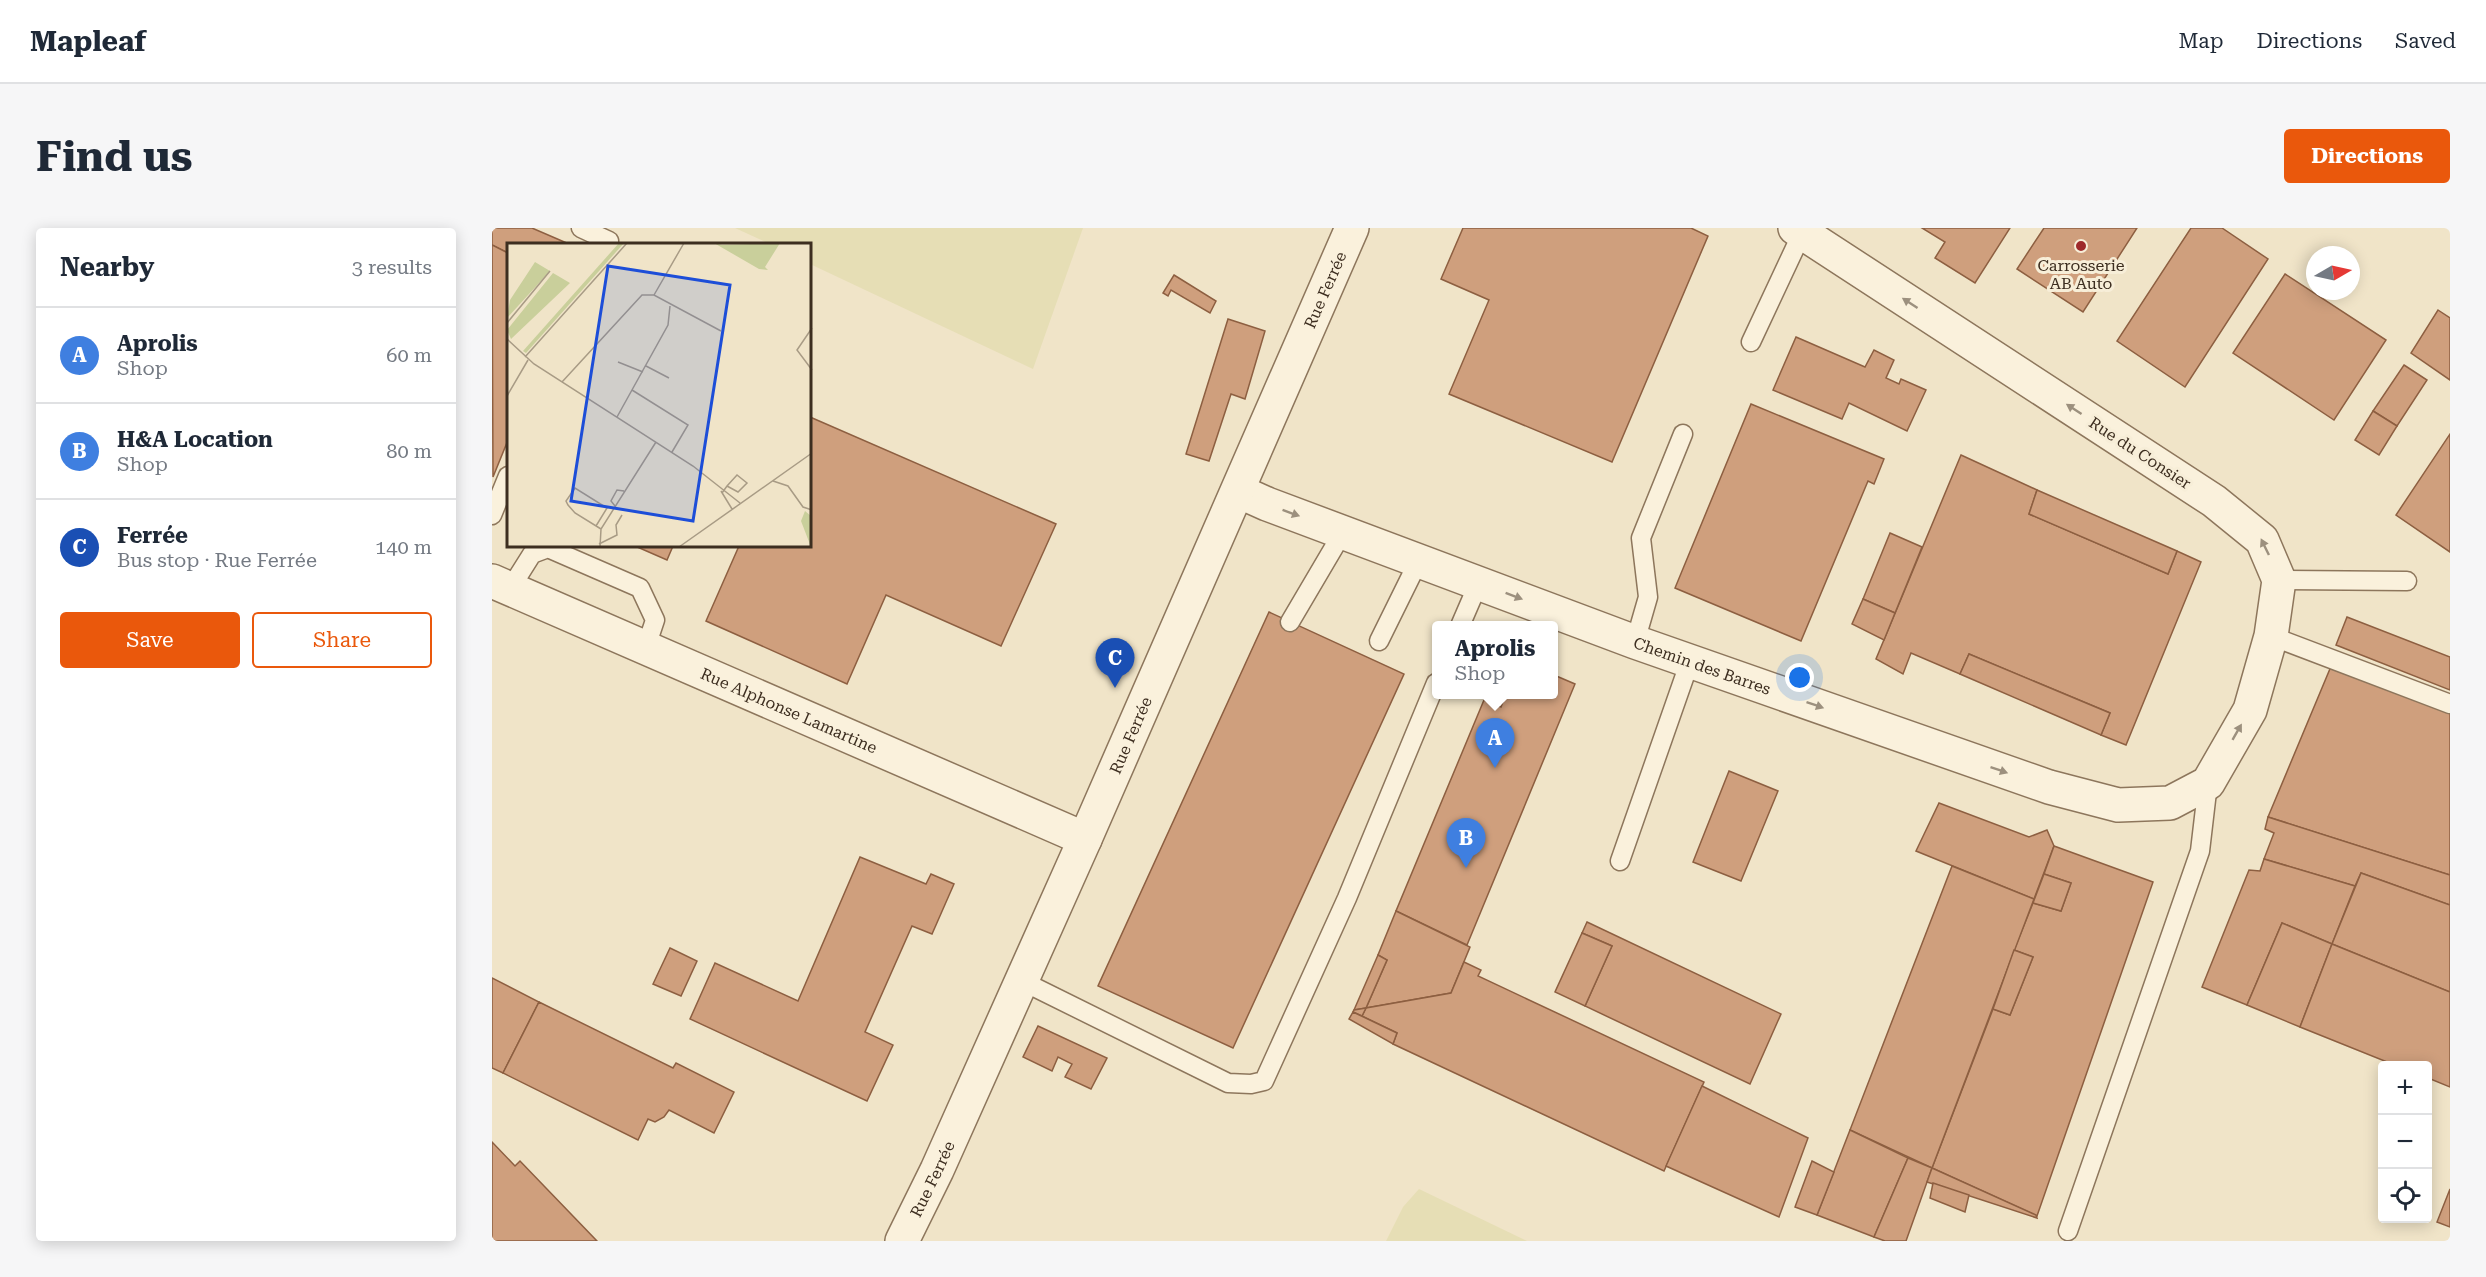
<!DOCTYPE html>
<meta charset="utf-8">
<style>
body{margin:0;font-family:"Roboto Serif",serif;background:#f6f6f7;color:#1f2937}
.controls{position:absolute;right:18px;bottom:18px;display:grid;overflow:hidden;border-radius:6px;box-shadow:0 3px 15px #0003}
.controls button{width:54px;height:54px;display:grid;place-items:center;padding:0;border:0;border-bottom:2px solid #e0e1e3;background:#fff;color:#1f2937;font:30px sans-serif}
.compass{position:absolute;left:1814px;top:18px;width:54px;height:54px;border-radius:50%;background:#fff;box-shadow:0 3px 15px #0003;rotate:81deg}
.you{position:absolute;left:1308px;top:450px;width:21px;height:21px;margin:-15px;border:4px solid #fff;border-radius:50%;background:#1a73e8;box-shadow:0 0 0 9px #1a73e833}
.badge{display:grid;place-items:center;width:39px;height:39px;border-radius:50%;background:#ea580c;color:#fff;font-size:20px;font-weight:700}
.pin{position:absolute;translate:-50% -50px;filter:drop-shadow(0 2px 3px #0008)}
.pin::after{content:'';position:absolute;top:32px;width:21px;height:18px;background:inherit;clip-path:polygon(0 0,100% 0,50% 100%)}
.popup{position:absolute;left:940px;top:393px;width:126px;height:78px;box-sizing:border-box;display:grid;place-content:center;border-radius:6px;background:#fff;filter:drop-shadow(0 2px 4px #0005);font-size:20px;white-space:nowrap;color:#747a83}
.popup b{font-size:22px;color:#1f2937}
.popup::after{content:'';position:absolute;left:50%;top:100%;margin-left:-12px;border:12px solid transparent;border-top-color:#fff}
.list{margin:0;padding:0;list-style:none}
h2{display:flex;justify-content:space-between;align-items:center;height:78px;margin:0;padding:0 24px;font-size:26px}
h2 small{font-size:20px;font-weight:400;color:#747a83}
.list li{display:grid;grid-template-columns:39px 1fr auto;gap:18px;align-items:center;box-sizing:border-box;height:96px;padding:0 24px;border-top:2px solid #e0e1e3}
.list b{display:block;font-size:22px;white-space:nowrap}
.list p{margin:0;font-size:20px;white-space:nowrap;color:#747a83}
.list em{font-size:20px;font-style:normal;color:#747a83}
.actions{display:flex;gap:12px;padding:18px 24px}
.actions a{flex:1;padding:14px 0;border:2px solid #ea580c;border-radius:6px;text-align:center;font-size:21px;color:#ea580c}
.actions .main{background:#ea580c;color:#fff}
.icon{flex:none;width:33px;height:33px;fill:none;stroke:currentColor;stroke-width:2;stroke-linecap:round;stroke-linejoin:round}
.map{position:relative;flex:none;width:1958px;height:1013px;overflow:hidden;border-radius:6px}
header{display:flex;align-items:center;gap:36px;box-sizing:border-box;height:84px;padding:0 30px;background:#fff;border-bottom:2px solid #e0e1e3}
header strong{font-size:28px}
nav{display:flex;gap:33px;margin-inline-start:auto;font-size:21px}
.intro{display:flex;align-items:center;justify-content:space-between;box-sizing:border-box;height:144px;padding:0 36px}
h1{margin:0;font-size:42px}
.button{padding:15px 27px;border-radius:6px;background:#ea580c;color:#fff;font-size:21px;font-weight:700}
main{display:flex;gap:36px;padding:0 36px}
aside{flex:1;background:#fff;border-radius:6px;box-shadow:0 3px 15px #0003}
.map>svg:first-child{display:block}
.farmland{fill:#e6deb5}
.building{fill:#cf9f7d;stroke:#8d5f41;stroke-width:1.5}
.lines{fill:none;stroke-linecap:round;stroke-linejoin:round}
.lane-casing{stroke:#8d765c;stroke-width:21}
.street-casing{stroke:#8d765c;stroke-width:36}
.lane{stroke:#faf1dc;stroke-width:18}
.street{stroke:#faf1dc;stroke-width:33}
.oneway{fill:#9c907e}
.poi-dot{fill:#9e2a2b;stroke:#f7eed8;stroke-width:2}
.labels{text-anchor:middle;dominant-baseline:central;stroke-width:6;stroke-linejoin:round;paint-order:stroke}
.poi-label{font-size:16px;fill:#3d2e20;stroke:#f7eed8}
.street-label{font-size:16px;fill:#3d2e20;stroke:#f7eed8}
.inset-road{fill:none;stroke:#a89b85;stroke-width:1.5}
.view{fill:#1d4ed8;fill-opacity:0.15;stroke:#1d4ed8;stroke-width:3}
.inset-edge{fill:none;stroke:#3d2e20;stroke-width:3}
</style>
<header>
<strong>Mapleaf</strong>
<nav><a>Map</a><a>Directions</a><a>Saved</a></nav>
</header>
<div class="intro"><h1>Find us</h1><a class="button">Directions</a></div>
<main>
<aside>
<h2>Nearby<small>3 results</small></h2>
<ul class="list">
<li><span class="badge" style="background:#3f7fe0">A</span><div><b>Aprolis</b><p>Shop</p></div><em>60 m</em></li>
<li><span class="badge" style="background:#3f7fe0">B</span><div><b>H&amp;A Location</b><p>Shop</p></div><em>80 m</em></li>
<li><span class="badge" style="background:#1a4fb4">C</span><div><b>Ferrée</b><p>Bus stop · Rue Ferrée</p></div><em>140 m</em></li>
</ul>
<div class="actions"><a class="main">Save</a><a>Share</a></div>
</aside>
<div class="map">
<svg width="1958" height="1013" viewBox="0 0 1958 1013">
<rect width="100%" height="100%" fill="#f0e4c8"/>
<g class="farmland">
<polygon points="243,0 591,0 541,141 318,36 318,16 278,16"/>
<polygon points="927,961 1035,1013 894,1013 911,979"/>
</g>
<g class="building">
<polygon points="0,0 40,0 77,16 16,16 16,25 0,17"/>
<polygon points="971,0 1199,0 1216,8 1120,234 957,166 997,72 949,51"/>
<polygon points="1430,0 1518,0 1483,55 1443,30 1453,14"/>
<polygon points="1552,0 1645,0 1591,84 1525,41"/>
<polygon points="1699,0 1730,0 1776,31 1693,159 1625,113"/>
<polygon points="0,17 16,25 16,212 1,249"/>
<polygon points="1793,46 1894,112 1842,192 1741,125"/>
<polygon points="682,47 724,73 718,85 679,62 676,68 671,65"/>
<polygon points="1946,82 1958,90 1958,152 1919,125"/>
<polygon points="736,91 773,103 753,171 739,166 717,233 694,226"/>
<polygon points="1304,109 1373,139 1382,122 1402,132 1394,150 1407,156 1409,151 1434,162 1415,203 1357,175 1350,191 1281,162"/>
<polygon points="1912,137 1935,152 1905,198 1881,183"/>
<polygon points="1259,176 1392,231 1382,256 1376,253 1309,413 1183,360"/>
<polygon points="1881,183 1905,198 1887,227 1863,212"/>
<polygon points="318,189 564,296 509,418 394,367 355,456 214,393 247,318 318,318"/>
<polygon points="1958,206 1958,324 1904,287"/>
<polygon points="1469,227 1545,262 1537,286 1676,346 1685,323 1709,334 1634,517 1609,507 1618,485 1477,426 1468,446 1419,425 1411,446 1384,431"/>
<polygon points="1545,262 1685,323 1676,346 1537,286"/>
<polygon points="1398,305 1430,319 1403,385 1371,371"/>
<polygon points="143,318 181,318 175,332"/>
<polygon points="1371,371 1403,385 1392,412 1360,396"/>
<polygon points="777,384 912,446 741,820 606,758"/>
<polygon points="1855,389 1958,429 1958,462 1844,417"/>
<polygon points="1477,426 1618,485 1609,507 1468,446"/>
<polygon points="1840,436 1958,484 1958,647 1776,589"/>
<polygon points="1062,447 1083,456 975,717 904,683 992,472 1009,479 1014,466 1062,466"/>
<polygon points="1237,543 1286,563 1249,653 1201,634"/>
<polygon points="1447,575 1537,609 1555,602 1562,618 1542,671 1424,623"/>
<polygon points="1776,589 1958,647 1958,677 1869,645 1863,658 1772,631 1782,605 1773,601"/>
<polygon points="1562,618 1661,654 1545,988 1440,940 1501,781 1518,787 1541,729 1522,722 1541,675 1569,683 1579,655 1552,646"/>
<polygon points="368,629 434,656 439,646 462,656 440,706 420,698 373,804 401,817 375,873 198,791 223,735 306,773"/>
<polygon points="1772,631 1863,658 1840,716 1790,695 1755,777 1710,759 1757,642 1768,643"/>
<polygon points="1460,638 1542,671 1440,940 1358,902"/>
<polygon points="1869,645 1958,677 1958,764 1840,716"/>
<polygon points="1552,646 1579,655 1569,683 1541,675"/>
<polygon points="904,683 978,719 959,765 874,780 895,732 886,727"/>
<polygon points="1095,694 1289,786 1258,856 1093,778 1120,718 1090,705"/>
<polygon points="1790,695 1840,716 1808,799 1755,777"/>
<polygon points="1090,705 1120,718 1093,778 1063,764"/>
<polygon points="1840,716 1958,764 1958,859 1936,850 1936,838 1905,838 1808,799"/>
<polygon points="178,720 205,733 189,768 161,756"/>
<polygon points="1522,722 1541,729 1518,787 1501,781"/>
<polygon points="886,727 895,732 874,780 862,782"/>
<polygon points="972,734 989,742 986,748 1212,854 1172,943 901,816 905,805 870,788 874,780 959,765"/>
<polygon points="0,750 47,774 11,845 0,840"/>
<polygon points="47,774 181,840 184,835 242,864 222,905 177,882 172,889 163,894 156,891 146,912 11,845"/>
<polygon points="874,780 870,788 861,784 862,782"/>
<polygon points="861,784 905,805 901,816 857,791"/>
<polygon points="546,798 615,830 599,861 573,849 580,836 566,829 560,843 531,829"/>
<polygon points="1210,858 1316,910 1287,989 1174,938"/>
<polygon points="1358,902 1416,930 1382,1009 1325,987"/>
<polygon points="0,914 23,938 28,933 105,1013 0,1013"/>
<polygon points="1416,930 1440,940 1414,1013 1393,1013 1382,1009"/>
<polygon points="1320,933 1342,944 1325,987 1303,979"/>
<polygon points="1440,940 1544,987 1545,990 1435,954"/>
<polygon points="1441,955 1477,967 1473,984 1438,970"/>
<polygon points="1958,961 1958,999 1945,994"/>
</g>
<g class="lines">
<g class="lane-casing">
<g id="lane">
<polyline points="89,0 117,13 116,16"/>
<polyline points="1259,114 1310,5"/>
<polyline points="0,287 16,248"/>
<polyline points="1787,352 1915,353"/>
<polyline points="18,361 40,326 56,320 148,360 163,392 154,419"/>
<polyline points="798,394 851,304"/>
<polyline points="968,398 987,354"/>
<polyline points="1779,408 1958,476"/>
<polyline points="887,413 927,332"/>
<polyline points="1143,414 1156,369 1149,310 1191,206"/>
<polyline points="1128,633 1198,433"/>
<polyline points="530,753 736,855 759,856 772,853 855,670 944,455"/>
<polyline points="1576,1003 1708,623 1716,555"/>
</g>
</g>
<g class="street-casing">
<g id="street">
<path id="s1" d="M746 263 775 276 1143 414 1557 559 1626 577 1678 575 1716 555 1758 482 1779 408 1787 352 1770 312 1722 273 1303 0"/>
<path id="s2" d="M0 353 593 611"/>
<path id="s3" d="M410 1013 445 942 593 611 860 0"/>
</g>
</g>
<use href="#lane" class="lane"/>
<use href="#street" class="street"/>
</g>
<defs><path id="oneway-solid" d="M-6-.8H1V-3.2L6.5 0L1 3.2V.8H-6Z" transform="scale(1.5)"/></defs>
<g class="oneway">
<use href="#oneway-solid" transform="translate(1418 75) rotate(-147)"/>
<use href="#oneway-solid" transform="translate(1582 181) rotate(-147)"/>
<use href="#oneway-solid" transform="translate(799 285) rotate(20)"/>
<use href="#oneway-solid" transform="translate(1773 319) rotate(-116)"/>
<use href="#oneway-solid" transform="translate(1022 368) rotate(21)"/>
<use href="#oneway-solid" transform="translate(1323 477) rotate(19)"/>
<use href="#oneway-solid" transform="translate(1745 504) rotate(-60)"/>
<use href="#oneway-solid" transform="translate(1507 542) rotate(19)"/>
</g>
<circle class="poi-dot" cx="1589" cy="18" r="6"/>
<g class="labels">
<g class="poi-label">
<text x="1589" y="37">Carrosserie<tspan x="1589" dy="18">AB Auto</tspan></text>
</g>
<g class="street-label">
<text stroke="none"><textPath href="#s3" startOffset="1041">Rue Ferrée</textPath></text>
<text transform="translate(1648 225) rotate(33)">Rue du Consier</text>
<text stroke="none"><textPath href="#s1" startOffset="496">Chemin des Barres</textPath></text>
<text stroke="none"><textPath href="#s2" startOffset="324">Rue Alphonse Lamartine</textPath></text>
<text stroke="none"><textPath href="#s3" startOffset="555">Rue Ferrée</textPath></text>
<text stroke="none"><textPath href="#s3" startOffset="69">Rue Ferrée</textPath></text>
</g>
</g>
<g transform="translate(15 15)">
<rect width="304" height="304" fill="#f0e4c8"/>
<path d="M112 0H117L19 110 16 108ZM207 0 215 2 273 0 258 24 261 27 252 26ZM28 19 43 28 0 75 3 57ZM46 30 63 40 4 96 0 87ZM298 268 304 273V304L294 278Z" fill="#c9cf9b"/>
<path class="inset-road" d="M147 52 177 0M0 80 43 28M305 85 290 107 305 127M0 96 27 121 186 223 233 260M18 114 120 0M111 119 136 129M139 123 162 135M55 139 135 52H147L214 88M125 147 181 182 165 209M0 153 21 117M110 174 161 82 163 63M266 238 281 243 296 264 305 267M214 248 225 266M215 250 220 243 230 232 240 240 231 249 220 243M108 263 104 258 110 247 117 248M89 283 100 265 68 245 59 258 61 262 68 270 94 286M92 301 110 292 109 282 115 272M93 304 94 286 149 199M172 304 305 210"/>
<path class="view" d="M101 23 223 42 186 278 64 258Z"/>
<rect width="304" height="304" class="inset-edge"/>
</g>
</svg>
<div class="controls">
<button>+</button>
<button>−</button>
<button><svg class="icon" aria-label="locate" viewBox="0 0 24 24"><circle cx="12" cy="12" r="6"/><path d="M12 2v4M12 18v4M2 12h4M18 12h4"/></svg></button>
</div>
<svg class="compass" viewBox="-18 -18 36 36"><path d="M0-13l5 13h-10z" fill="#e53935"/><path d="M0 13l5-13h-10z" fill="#747a83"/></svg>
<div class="you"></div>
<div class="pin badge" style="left:1003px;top:540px;background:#3f7fe0">A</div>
<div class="popup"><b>Aprolis</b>Shop</div>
<div class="pin badge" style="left:974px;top:640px;background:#3f7fe0">B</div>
<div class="pin badge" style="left:623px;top:460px;background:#1a4fb4">C</div>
</div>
</main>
